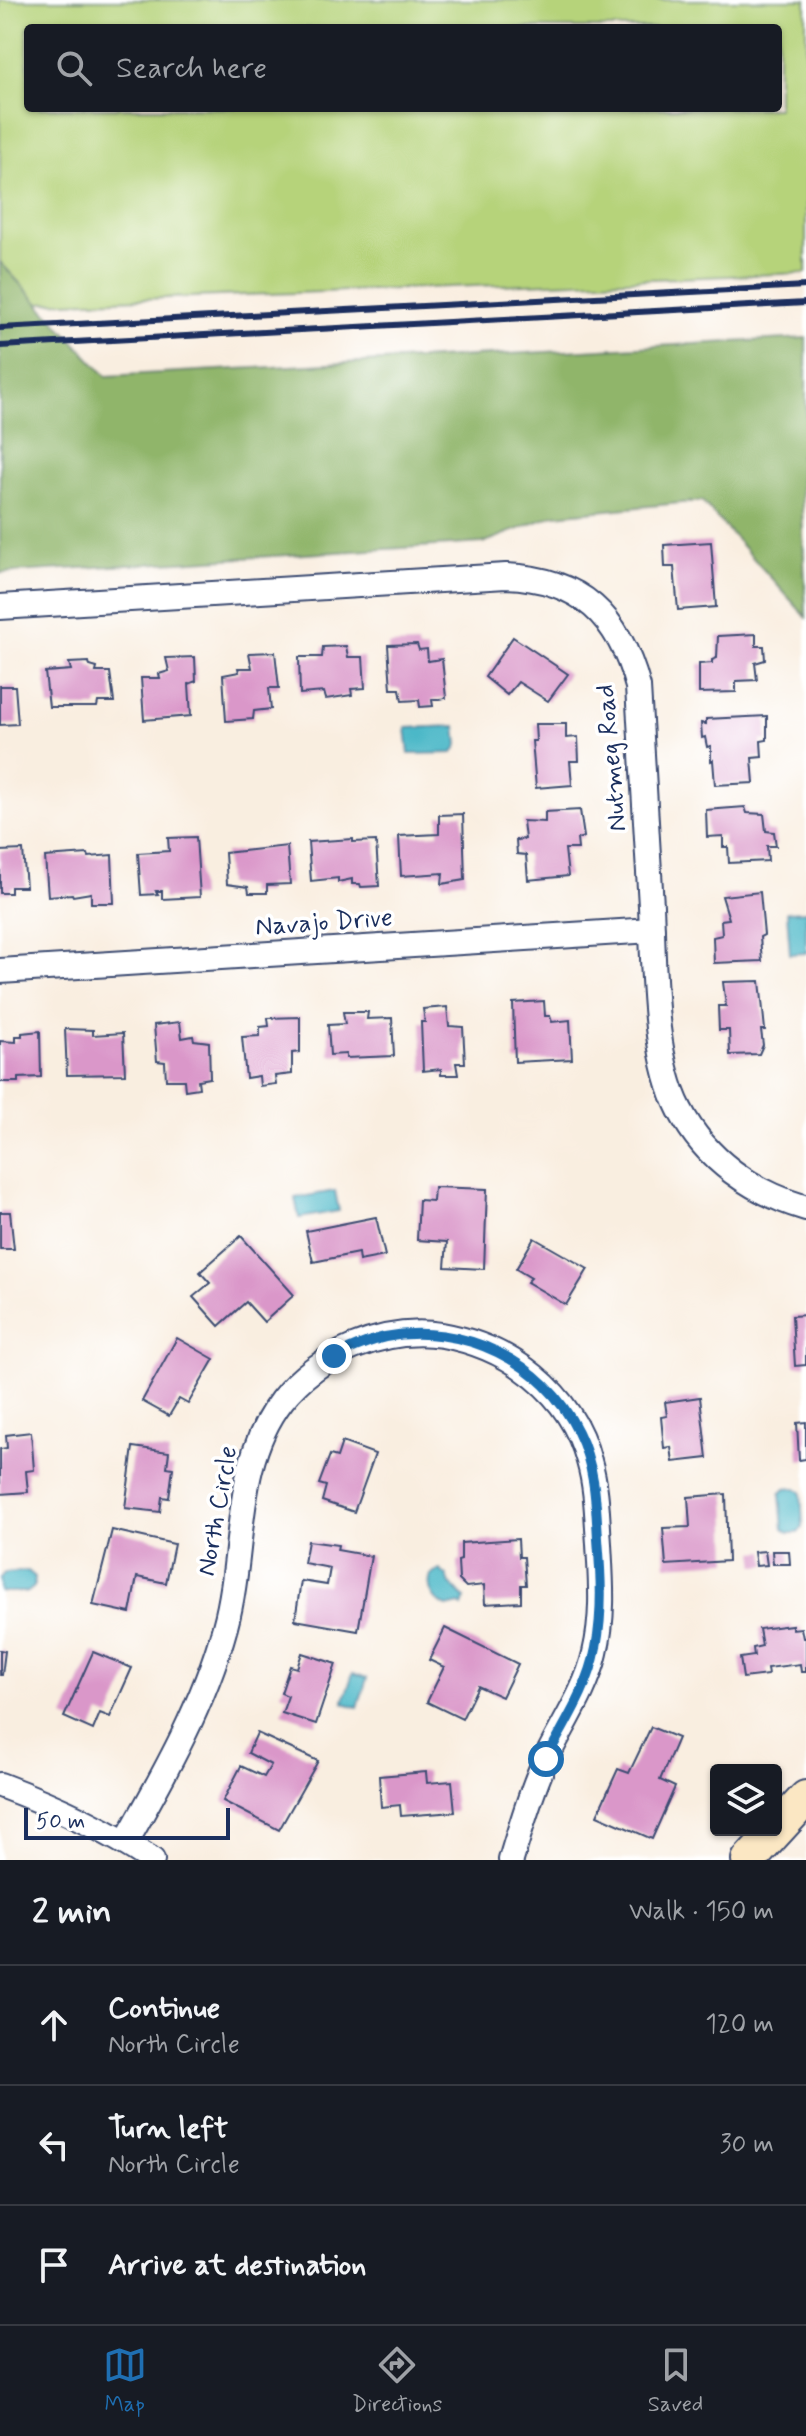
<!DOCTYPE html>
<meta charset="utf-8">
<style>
body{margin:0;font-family:Mynerve,sans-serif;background:#242831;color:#f1f3f6}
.controls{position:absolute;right:24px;bottom:24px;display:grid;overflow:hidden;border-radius:8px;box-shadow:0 2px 6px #0004}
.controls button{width:72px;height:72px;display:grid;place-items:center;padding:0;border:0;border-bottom:2px solid #363941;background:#171b24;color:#f1f3f6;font:40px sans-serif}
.scale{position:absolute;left:24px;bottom:20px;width:206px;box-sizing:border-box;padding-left:8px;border:4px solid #1b2f5e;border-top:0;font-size:22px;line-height:28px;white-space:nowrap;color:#1b2f5e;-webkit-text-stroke:6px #fff;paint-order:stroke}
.stop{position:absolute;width:24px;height:24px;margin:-18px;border:6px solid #1f6fb2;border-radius:50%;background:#fff}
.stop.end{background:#1f6fb2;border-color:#fff;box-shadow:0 2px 8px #0008}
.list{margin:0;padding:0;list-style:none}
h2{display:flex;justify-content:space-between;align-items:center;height:104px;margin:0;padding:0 32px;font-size:34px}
h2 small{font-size:26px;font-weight:400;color:#9ea1a6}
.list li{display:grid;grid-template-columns:52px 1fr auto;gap:24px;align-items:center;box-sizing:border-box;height:120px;padding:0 32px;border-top:2px solid #363941}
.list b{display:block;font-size:30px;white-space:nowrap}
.list p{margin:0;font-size:26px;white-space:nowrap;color:#9ea1a6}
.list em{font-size:26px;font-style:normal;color:#9ea1a6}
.icon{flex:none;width:44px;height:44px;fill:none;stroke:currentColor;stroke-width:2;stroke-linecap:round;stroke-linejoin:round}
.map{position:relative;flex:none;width:806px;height:1860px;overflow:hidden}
.search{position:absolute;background:#171b24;box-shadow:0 2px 6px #0004;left:24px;right:24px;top:24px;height:88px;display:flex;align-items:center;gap:20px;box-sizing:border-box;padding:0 28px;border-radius:8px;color:#9ea1a6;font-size:30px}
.sheet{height:464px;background:#171b24}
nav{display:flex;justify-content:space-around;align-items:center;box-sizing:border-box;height:112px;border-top:2px solid #363941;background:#171b24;font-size:22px;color:#9ea1a6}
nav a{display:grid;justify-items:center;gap:4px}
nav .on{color:#1f6fb2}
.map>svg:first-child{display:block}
.green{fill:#b6d37a;stroke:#68816c;stroke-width:2;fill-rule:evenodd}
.forest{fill:#90b56a;stroke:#567264;stroke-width:2}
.water{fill:#4cb8c8;stroke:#347493;stroke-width:2}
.building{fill:#da97c9}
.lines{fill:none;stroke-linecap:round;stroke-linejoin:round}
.street-casing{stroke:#3c4c72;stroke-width:28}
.secondary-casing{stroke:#3c4c72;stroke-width:38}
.street{stroke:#fff;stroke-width:24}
.secondary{stroke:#fbe7c3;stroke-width:34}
.rail{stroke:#1b2f5e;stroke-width:6}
.route{stroke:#1f6fb2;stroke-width:10}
.labels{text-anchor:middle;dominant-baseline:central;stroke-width:7;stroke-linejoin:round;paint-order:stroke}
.street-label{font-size:26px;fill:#1b2f5e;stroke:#fff}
</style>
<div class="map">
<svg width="806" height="1860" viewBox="0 0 806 1860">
<rect width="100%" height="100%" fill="#fff"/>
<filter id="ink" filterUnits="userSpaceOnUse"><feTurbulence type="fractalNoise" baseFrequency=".0125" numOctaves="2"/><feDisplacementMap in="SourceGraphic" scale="16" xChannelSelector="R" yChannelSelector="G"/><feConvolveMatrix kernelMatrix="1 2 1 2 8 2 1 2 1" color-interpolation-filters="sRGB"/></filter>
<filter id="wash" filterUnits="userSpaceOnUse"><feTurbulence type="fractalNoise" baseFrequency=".006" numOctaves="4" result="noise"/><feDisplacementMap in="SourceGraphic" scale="32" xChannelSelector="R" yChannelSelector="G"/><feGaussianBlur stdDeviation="1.8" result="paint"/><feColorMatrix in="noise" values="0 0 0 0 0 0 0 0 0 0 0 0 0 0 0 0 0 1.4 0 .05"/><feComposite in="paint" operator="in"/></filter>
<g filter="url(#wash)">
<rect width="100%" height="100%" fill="#f9eee0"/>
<path class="green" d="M0 0H806V273L38 303 0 262ZM28 28H778V108H28Z"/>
<polygon class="forest" points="0,262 106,376 806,338 806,453 800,454 806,617 702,501 554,515 483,543 0,573"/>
<g class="water">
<polygon points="456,726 458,745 453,753 409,754 406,728"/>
<polygon points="806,911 806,953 790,954 787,912"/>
<polygon points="335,1191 339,1211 299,1218 295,1198"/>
<polygon points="796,1488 801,1492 803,1527 798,1533 789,1533 783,1529 780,1494 785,1489"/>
<path d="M440 1570 447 1576 450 1584C457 1588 459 1595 465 1598L462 1606 459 1604 447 1607C434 1602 426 1589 431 1575Z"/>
<polygon points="28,1571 35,1577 34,1587 28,1592 0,1592 0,1578 5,1573"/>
<polygon points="353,1673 367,1678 358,1707 343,1703"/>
</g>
<g id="blocks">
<g class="building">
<polygon points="711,542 716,607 678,610 674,567 665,567 664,545"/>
<polygon points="756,634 756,646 764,646 765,660 755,663 757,680 736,681 736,692 699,693 699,664 712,663 712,660 717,658 718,636"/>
<polygon points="513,637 568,674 548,701 518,682 507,695 485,677"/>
<polygon points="417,644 419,650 427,649 428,661 442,659 446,698 432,700 433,706 420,707 419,700 402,701 400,689 391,689 388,645"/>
<polygon points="346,646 348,657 363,657 365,688 351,689 352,695 326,699 324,692 300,694 299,657 322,657 323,647"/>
<polygon points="275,652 279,688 269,688 271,709 254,711 253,719 226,721 223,675 239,672 238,668 252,668 249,653"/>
<polygon points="195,657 196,681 189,684 191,716 144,720 141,678 160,678 159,674 169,671 166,658"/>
<polygon points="89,662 90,666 97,668 96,672 110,672 114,702 98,702 97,707 49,707 45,672 71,670 69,663"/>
<polygon points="0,686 15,686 18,724 0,725"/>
<polygon points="767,716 767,740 761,741 762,757 752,758 754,783 715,785 713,760 711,761 711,746 707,747 705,737 702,738 701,723 706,724 706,719"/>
<polygon points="535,724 566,724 566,738 578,737 579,761 570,761 572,785 536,788 532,741 536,741"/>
<polygon points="745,807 747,813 764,814 766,831 774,832 776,846 767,846 768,861 729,863 728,847 723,847 723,836 707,837 706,810"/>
<polygon points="580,810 584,837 577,839 578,849 565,849 568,876 528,880 526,855 517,854 516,840 525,839 523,821 545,822 545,812"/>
<polygon points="463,814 465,880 442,884 443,873 401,876 399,836 439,834 439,815"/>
<polygon points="196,837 200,897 162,899 162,891 156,891 158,894 141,895 138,853 169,851 168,838"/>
<polygon points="353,839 353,842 376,841 379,886 361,887 360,884 352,884 352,879 338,882 338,878 311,881 308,842"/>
<polygon points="287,846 290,884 267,885 267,893 249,893 248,887 227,884 225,853"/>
<polygon points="23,850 26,887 11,887 11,893 0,893 0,851"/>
<polygon points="88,854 89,857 112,855 114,903 91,903 91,893 73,896 72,894 48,896 45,857"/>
<polygon points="760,892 764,935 760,937 762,961 714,963 713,937 722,935 721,920 729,919 722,896"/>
<polygon points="760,981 765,1030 761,1030 763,1045 759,1054 730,1055 729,1030 719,1030 718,1006 726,1006 723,982"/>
<polygon points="544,1001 545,1016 550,1016 552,1022 570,1020 572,1059 515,1062 513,1003"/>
<polygon points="447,1007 449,1026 463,1027 465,1063 456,1063 458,1075 441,1075 441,1069 423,1071 421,1022 425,1022 423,1009"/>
<polygon points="343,1012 368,1012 367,1019 392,1018 394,1056 346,1058 346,1054 330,1055 328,1025 345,1024"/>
<polygon points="300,1017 300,1052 292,1053 292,1074 275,1076 276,1084 260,1086 259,1076 246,1078 242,1037 260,1036 260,1027 269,1026 268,1018"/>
<polygon points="180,1022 182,1038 193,1036 194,1040 209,1042 210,1078 198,1080 199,1088 185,1090 184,1080 166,1080 165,1062 157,1061 154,1025"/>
<polygon points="65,1029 93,1030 93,1035 123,1033 125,1074 67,1075"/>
<polygon points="40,1031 41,1077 18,1078 18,1082 0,1082 0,1041 16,1042 16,1036 22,1036 22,1033"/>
<polygon points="434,1187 487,1189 484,1269 445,1267 447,1242 417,1240 419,1200 433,1201"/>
<polygon points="0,1212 10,1212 14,1249 0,1249"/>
<polygon points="376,1217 385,1256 359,1261 358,1253 313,1262 306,1231"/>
<polygon points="241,1236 294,1295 264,1322 246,1302 219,1326 193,1297 210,1283 200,1272"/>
<polygon points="534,1238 588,1269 566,1305 527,1282 531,1278 516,1269"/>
<polygon points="806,1315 806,1365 795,1366 792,1316"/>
<polygon points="177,1338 214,1359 188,1404 179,1399 169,1416 142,1401"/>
<polygon points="700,1397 707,1458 673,1462 671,1447 664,1448 661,1417 667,1416 665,1402"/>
<polygon points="806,1422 806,1459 799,1460 797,1423"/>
<polygon points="31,1432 34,1470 26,1471 28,1492 0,1494 0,1449 7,1448 6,1435"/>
<polygon points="342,1442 375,1454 354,1512 322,1501 326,1486 319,1484 330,1455 337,1457"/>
<polygon points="133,1447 169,1452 167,1467 173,1468 169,1498 162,1497 160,1512 125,1508"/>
<polygon points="726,1494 728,1561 666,1565 663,1528 690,1527 688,1497"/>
<polygon points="112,1530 174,1544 166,1583 137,1577 130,1613 93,1605"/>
<polygon points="518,1539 519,1557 524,1557 526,1585 521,1585 521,1602 485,1604 484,1585 466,1587 459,1580 458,1561 461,1560 461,1543"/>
<polygon points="308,1541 338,1545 337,1550 371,1556 358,1631 295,1620 301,1581 327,1585 330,1568 304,1563"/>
<polygon points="765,1551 767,1565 756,1566 754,1552"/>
<polygon points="772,1551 789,1551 790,1564 773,1564"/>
<polygon points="792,1625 792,1629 801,1628 803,1638 806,1638 806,1672 801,1672 800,1664 767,1668 768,1675 743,1678 740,1658 754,1656 753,1648 762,1646 759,1629"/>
<polygon points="445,1628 518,1664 502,1697 478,1686 462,1719 427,1702 444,1667 429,1660"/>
<polygon points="0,1650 5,1651 2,1675 0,1675"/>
<polygon points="93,1652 132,1668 110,1717 100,1713 93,1730 64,1717"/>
<polygon points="302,1653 336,1664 316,1724 282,1713 288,1696 281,1693 290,1666 297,1668"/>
<polygon points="651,1727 678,1738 660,1780 675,1787 652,1839 597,1815 618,1769 629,1773"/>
<polygon points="257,1733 318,1761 279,1830 223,1801 241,1766 264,1777 271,1765 248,1753"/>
<polygon points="426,1772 427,1783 452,1781 455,1812 401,1816 400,1805 381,1807 379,1776"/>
</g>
</g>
</g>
<g filter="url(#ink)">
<use href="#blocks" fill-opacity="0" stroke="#3c4c72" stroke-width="2"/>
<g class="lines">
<g class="street-casing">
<g id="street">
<path d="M0 607 506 576C581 579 619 616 638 687 642 760 647 833 651 906 654 967 652 1056 680 1110 706 1160 752 1192 806 1208"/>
<polyline points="0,971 652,930"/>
<path d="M0 1785C53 1805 105 1828 152 1860"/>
<path d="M126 1842C165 1773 204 1704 225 1627 246 1551 232 1465 282 1400 318 1354 384 1326 442 1335 510 1347 571 1392 589 1461 597 1488 597 1516 599 1544 601 1581 604 1616 595 1653 586 1692 561 1727 544 1763 530 1794 521 1827 511 1860"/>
</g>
</g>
<g class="secondary-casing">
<polyline id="secondary" points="749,1860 806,1798"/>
</g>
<use href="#street" class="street"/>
<use href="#secondary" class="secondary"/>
<g class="rail">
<polyline points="0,328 806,286"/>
<polyline points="0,346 806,303"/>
</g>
</g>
</g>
<g class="lines" filter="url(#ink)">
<path class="route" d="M334 1356C351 1349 367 1341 385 1337 462 1322 544 1361 578 1432 595 1466 596 1502 598 1539 601 1576 603 1611 596 1648 589 1687 565 1723 546 1759"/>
</g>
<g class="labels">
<g class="street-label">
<text transform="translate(612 758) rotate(-95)">Nutmeg Road</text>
<text transform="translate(324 923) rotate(-4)">Navajo Drive</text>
<text transform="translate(218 1511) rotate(-80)">North Circle</text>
</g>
</g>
</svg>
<div class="controls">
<button><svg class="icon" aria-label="layers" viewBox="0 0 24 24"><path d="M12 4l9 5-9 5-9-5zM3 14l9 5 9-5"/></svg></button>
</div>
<div class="scale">50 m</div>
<div class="stop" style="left:546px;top:1759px"></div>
<div class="stop end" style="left:334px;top:1356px"></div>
<div class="search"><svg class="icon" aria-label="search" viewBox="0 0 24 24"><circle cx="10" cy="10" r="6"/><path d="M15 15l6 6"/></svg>Search here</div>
</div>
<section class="sheet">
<h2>2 min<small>Walk · 150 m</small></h2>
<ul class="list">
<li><svg class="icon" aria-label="ahead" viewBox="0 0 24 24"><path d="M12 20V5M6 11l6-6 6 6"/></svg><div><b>Continue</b><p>North Circle</p></div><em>120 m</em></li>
<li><svg class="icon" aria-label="left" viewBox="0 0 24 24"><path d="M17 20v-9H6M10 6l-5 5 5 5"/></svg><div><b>Turn left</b><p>North Circle</p></div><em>30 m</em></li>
<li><svg class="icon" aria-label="arrive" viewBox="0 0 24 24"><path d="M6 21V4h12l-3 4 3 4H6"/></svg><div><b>Arrive at destination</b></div></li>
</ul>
</section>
<nav>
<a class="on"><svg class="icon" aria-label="map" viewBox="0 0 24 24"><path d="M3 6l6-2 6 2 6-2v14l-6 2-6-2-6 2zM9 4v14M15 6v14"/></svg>Map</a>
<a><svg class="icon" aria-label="directions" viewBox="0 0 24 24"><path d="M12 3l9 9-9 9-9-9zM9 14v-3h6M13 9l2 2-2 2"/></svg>Directions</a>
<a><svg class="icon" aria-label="saved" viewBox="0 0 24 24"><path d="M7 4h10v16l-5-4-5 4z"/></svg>Saved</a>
</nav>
